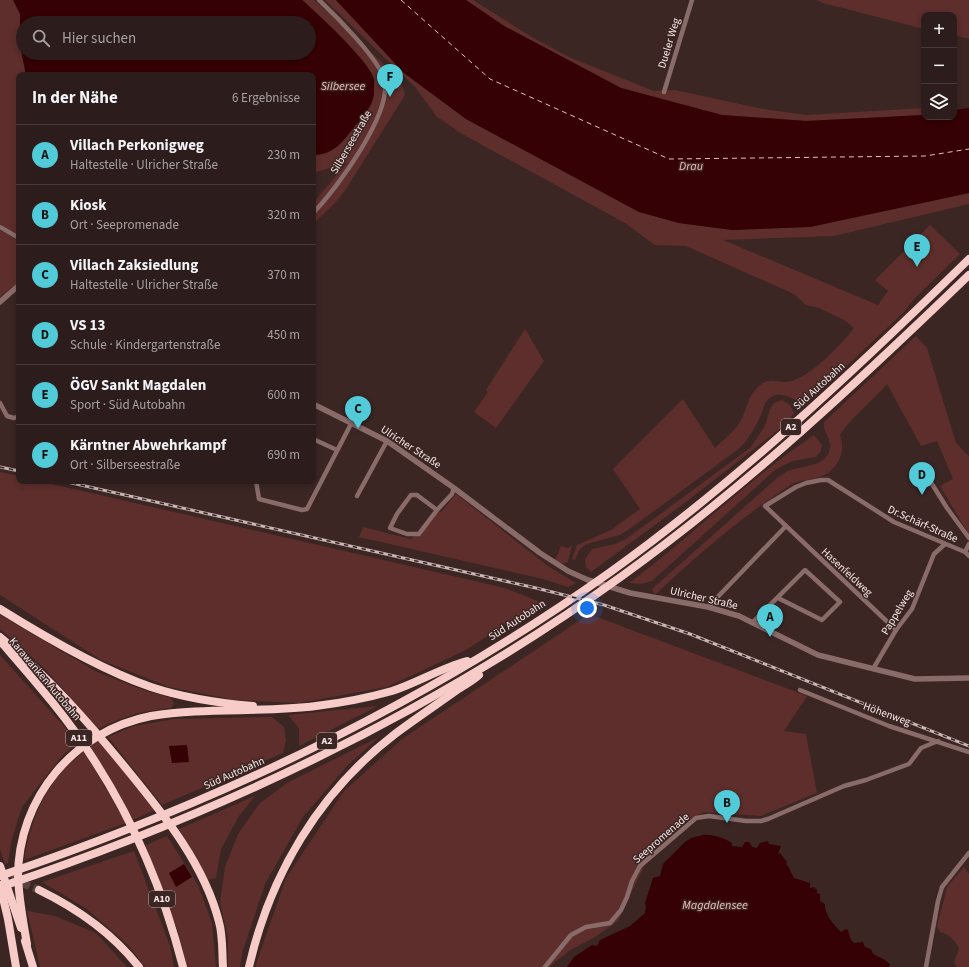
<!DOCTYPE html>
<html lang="de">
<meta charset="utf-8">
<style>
body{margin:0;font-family:"Source Sans 3",sans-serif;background:#342524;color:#f1f3f6}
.controls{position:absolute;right:12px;top:12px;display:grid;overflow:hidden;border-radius:8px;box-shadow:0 2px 6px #0003}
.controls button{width:36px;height:36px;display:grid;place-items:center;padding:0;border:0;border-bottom:1px solid #483a3a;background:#2c1c1b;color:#f1f3f6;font:20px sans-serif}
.you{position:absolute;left:587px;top:608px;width:14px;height:14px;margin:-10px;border:3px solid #fff;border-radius:50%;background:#1a73e8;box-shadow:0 0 0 6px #1a73e833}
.badge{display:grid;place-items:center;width:26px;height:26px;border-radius:50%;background:#52cbd8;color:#111;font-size:13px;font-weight:700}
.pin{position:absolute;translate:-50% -33px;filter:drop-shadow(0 1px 2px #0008)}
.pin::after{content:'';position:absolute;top:21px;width:14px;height:12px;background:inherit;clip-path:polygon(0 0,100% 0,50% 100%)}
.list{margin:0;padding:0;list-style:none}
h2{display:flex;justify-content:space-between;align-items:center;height:52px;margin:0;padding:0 16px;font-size:17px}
h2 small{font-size:13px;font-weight:400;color:#a6a1a3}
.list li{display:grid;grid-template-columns:26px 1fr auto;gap:12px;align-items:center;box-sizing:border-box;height:60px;padding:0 16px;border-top:1px solid #483a3a}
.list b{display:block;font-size:15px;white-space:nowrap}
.list p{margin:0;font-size:13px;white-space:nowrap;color:#a6a1a3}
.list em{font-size:13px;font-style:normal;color:#a6a1a3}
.icon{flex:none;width:22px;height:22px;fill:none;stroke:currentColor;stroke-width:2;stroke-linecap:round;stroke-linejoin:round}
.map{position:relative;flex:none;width:969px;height:967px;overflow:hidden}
.search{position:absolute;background:#2c1c1b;box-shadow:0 2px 6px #0003;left:16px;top:16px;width:300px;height:44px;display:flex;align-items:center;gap:10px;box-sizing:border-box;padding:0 14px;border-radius:22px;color:#a6a1a3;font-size:15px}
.panel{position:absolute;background:#2c1c1b;box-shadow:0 2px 6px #0003;left:16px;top:72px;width:300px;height:412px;border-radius:8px}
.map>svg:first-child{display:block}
.green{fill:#5d2e2b}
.water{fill:#350104;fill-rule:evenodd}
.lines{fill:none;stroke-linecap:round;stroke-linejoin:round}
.ferry{stroke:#f6bcb6;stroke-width:1;stroke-dasharray:5 4;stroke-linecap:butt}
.motorway-tunnel{stroke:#574341;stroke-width:8;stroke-dasharray:8 4;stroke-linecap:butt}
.minor{stroke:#896c69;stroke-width:4.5}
.tertiary{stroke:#896c69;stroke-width:5.5}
.motorway{stroke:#f7ccc8;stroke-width:8}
.rail-casing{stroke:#c7b6b5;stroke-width:3}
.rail{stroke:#3b2624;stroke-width:1.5;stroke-dasharray:4.5;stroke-linecap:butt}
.labels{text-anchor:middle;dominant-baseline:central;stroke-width:3;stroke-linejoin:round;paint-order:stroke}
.shield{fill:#3b2624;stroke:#beadac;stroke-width:1}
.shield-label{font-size:10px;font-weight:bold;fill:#f6e7e6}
.street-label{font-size:11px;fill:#f6e7e6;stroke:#3b2624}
.water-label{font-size:12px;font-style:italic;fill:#f6bcb6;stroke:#3b2624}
</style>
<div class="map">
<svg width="969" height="967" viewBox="0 0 969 967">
<rect width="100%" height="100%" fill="#3b2624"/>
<g class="green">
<polygon points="0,0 13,0 20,14 20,45 26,75 19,75 19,235 0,224"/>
<path d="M302 0H314L401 80 405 95 346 189 334 204 313 224V203L347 163 313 173V155C332 155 341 144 352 130 360 118 372 109 374 94 374 90 375 83 374 79 370 62 317 13 302 0Z"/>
<path d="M325 0H336L404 73 466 119 639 212 679 223 732 230 810 227 969 193V204L834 236 723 240 878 305 888 291 875 280 930 225 960 254 913 300 904 312 807 403 802 404C792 397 775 388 766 402 763 407 762 414 759 419 754 430 748 439 740 448L635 525 620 535 587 544 580 549 575 560 572 559 577 545 611 530 640 509 613 469 683 399 715 448C723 440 734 432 740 422 747 411 747 396 758 387 770 375 779 385 792 381 812 375 841 345 854 328L844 320 819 308 806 305 794 294 686 246 655 245 625 223 464 135 437 117 415 87Z"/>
<polygon points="466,0 473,0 530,36 569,57 654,91 675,90 763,109 806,115 924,108 924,115 806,121 722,115 621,88 504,26"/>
<polygon points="817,0 969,0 969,39 954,35 954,15 924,15 924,29 823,3"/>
<polygon points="0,230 19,241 19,281 0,297"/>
<polygon points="525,329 544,361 496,428 474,412 488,392 486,390"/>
<path d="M916 336 927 348 956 443 969 456V535L940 486 953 479 937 441 921 446 887 384C872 402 853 415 840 435 845 450 841 462 829 472 819 481 800 478 789 486 742 517 698 554 657 593L654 594 652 589 777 478C782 475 786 471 791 470 805 465 827 467 830 448 832 438 822 432 824 422Z"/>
<polygon points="782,400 790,405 794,413 786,424 682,505 591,572 586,567 585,559 592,549 615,544 626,539 750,448 765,426 770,409 774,403"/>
<path d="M814 435 822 445 821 451 816 457 792 461 775 470 652 581 642 584 629 583C692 536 749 479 814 435Z"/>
<polygon points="0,472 19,476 19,481 39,481 505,588 540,602 466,650 387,687 299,703 235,700 169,687 101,660 0,595"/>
<polygon points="456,494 548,566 576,583 568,587 543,579 359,537 363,527 411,539 434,510 441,512"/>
<polygon points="572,545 568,562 561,564 555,560 561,546 568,548"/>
<polygon points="589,614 807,696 784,731 806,734 817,793 761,816 704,812 690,819 651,851 618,921 595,937 569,951 549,967 255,967 286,878 344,791 402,739"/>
<path d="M0 615 97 672 141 689 171 698 174 703 171 708C142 711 124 716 98 729L46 670 0 629Z"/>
<polygon points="0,655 78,742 61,757 22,807 12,839 8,863 5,864 0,849"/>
<polygon points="378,706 299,746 299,728 288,715"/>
<polygon points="272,717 284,727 286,741 283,753 162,805 108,737 134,726 174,719"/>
<polygon points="379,737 347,766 303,817 265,884 243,950 240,967 228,967 228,938 220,903 225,867 238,834 259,804 287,783"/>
<polygon points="99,741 155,810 133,820 90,746"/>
<path d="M84 751 126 823 24 860C29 829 39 800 59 775 66 766 76 759 84 751Z"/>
<polygon points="255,796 239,816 221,849 216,878 207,880 179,829"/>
<polygon points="167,836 198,885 212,923 216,967 187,967 179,934 144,846"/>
<polygon points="134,851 170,946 174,967 145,967 128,945 87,909 42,882"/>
<path d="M964 867 969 874V967H957L954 962 959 948C954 939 949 934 940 932L937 926 947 887Z"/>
<polygon points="27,911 55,916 96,933 127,967 40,967"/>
</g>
<g class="water">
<path d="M13 0H302C317 13 370 62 374 79 374 83 374 90 374 94 372 109 361 118 352 130 341 144 332 155 313 155V75H26L20 45V14ZM203 22 309 23V53H23V23Z"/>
<polygon points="336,0 466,0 504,26 621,88 722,115 806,121 924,115 924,117 954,117 954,110 969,108 969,193 810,227 732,230 679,223 639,212 466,119 404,73"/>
<polygon points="187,745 189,762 172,763 169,746"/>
<path d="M703 835C713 834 724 838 732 843V846L742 847 745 842H749L752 847 757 848 760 843 768 841 769 844 781 846 778 854 780 853 787 862 786 864 788 866 794 878 810 883V888L814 887 817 890V893L820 894V901L825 904C824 914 833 924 841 932L846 929 848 930 851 940 854 943 863 942 865 947 871 949 873 954 885 960 890 964 889 967H567L574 957 592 945 597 946 600 940 630 926 645 913 646 907 645 903 653 878 660 876 663 864 685 842 691 838Z"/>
<polygon points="184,864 192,877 176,887 169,873"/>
</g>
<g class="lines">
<polyline class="ferry" points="401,0 490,79 669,159 925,156 969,149"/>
<polyline class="motorway-tunnel" points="0,874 39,890"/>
<g class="minor">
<polyline points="664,92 692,0"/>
<path d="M313 213C336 190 394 111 384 79 378 58 336 16 319 0"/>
<polyline points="0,227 19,238"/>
<polyline points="0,403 7,416 14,418 19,416"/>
<polyline points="313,439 337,450"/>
<polyline points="927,476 947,508 969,538"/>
<polyline points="256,481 259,499 302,510 307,509 352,422"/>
<polyline points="357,496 387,441"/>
<polyline points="437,510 419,534 407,534 390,528 397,514 411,495 417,495 437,510 452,494 454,488"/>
<polyline points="965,552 969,544"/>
<polyline points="708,607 786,526"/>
<polyline points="753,622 805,570 840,602 822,620 778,598"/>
<polyline points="896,630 765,506 796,487 806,483 821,480 828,480 894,522 965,552 969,556"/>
<polyline points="873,669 896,630 912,609 934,554 945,544"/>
<polyline points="800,690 889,726 969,752"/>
<polyline points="545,967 571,935 586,927 610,923 621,910 627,897 632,881 640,866 696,818 709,816 746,821 761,821 768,819 844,786 866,780 909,764 921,748 938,741"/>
<polyline points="926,967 938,901 942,887 969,853"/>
</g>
<g class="tertiary">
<polyline points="0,302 19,285"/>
<polyline points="313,404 387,441 454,488 540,553 568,571 588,580 630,593 708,607 739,616 818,655 842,661 915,679 969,678"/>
</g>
<g class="motorway">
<path d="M0 609C45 637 101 670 151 687 184 698 218 703 253 706"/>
<path d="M0 637C48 676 90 724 129 772 165 816 205 866 219 922 223 936 222 952 223 967"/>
<path d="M2 643C34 680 66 716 92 757 134 821 164 893 183 967"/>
<polyline points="0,866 21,928"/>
<path d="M0 876C216 803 423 705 609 573 739 480 855 370 969 259"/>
<polyline points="0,885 8,919 16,967"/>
<path d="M0 887C221 813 433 712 622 576 747 486 859 381 969 275"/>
<path d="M39 890C76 908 113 934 139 967"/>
<polyline points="25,941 33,967"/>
<path d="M27 944C23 922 19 899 18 877 18 798 74 731 151 716 205 707 262 713 316 706 341 703 367 698 392 691 417 683 441 668 467 661"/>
<path d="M249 967C270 875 319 792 395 734 415 719 436 705 457 690 464 685 473 681 479 675"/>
</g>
<g class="rail-casing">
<g id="rail">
<polyline points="0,467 19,471"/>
<polyline points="63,481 536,588 604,605 690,634 969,746"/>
</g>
</g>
<use href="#rail" class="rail"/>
</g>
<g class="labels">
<g class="shield">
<rect x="781" y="419" width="20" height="16" rx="3"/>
<rect x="66" y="730" width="26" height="16" rx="3"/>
<rect x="317" y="733" width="20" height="16" rx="3"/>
<rect x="149" y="891" width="26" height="16" rx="3"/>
</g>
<g class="shield-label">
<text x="791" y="427">A2</text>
<text x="79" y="738">A11</text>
<text x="327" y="741">A2</text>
<text x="162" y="899">A10</text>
</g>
<g class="street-label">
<text transform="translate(669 43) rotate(-73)">Dueler Weg</text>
<text transform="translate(351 142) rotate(-60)">Silberseestraße</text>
<text transform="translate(819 386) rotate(-42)">Süd Autobahn</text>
<text transform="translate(411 447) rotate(33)">Ulricher Straße</text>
<text transform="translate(923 524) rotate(24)">Dr.Schärf-Straße</text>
<text transform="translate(847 572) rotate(43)">Hasenfeldweg</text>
<text transform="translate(704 598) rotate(13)">Ulricher Straße</text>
<text transform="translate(897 612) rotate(-59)">Pappelweg</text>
<text transform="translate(517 620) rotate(-33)">Süd Autobahn</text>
<text transform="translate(45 679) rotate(50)">Karawanken Autobahn</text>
<text transform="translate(887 714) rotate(20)">Höhenweg</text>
<text transform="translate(234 773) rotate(-24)">Süd Autobahn</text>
<text transform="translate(661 838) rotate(-41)">Seepromenade</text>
</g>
<g class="water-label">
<text x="343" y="86">Silbersee</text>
<text x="691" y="166">Drau</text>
<text x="715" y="905">Magdalensee</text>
</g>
</g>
</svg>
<div class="controls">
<button>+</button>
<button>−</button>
<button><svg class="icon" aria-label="layers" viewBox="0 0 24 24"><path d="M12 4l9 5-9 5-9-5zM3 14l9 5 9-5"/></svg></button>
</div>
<div class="you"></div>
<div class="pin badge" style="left:770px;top:637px">A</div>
<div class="pin badge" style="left:727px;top:823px">B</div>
<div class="pin badge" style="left:358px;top:429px">C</div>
<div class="pin badge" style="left:922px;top:495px">D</div>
<div class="pin badge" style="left:917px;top:267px">E</div>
<div class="pin badge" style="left:390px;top:97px">F</div>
<div class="search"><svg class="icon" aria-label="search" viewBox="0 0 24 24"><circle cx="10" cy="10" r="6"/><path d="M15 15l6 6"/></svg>Hier suchen</div>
<section class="panel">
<h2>In der Nähe<small>6 Ergebnisse</small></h2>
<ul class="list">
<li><span class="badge">A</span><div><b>Villach Perkonigweg</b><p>Haltestelle · Ulricher Straße</p></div><em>230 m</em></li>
<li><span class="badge">B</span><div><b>Kiosk</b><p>Ort · Seepromenade</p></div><em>320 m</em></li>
<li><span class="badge">C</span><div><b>Villach Zaksiedlung</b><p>Haltestelle · Ulricher Straße</p></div><em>370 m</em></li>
<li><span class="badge">D</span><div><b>VS 13</b><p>Schule · Kindergartenstraße</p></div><em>450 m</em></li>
<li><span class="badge">E</span><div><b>ÖGV Sankt Magdalen</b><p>Sport · Süd Autobahn</p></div><em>600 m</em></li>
<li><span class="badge">F</span><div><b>Kärntner Abwehrkampf</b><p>Ort · Silberseestraße</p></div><em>690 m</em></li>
</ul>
</section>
</div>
